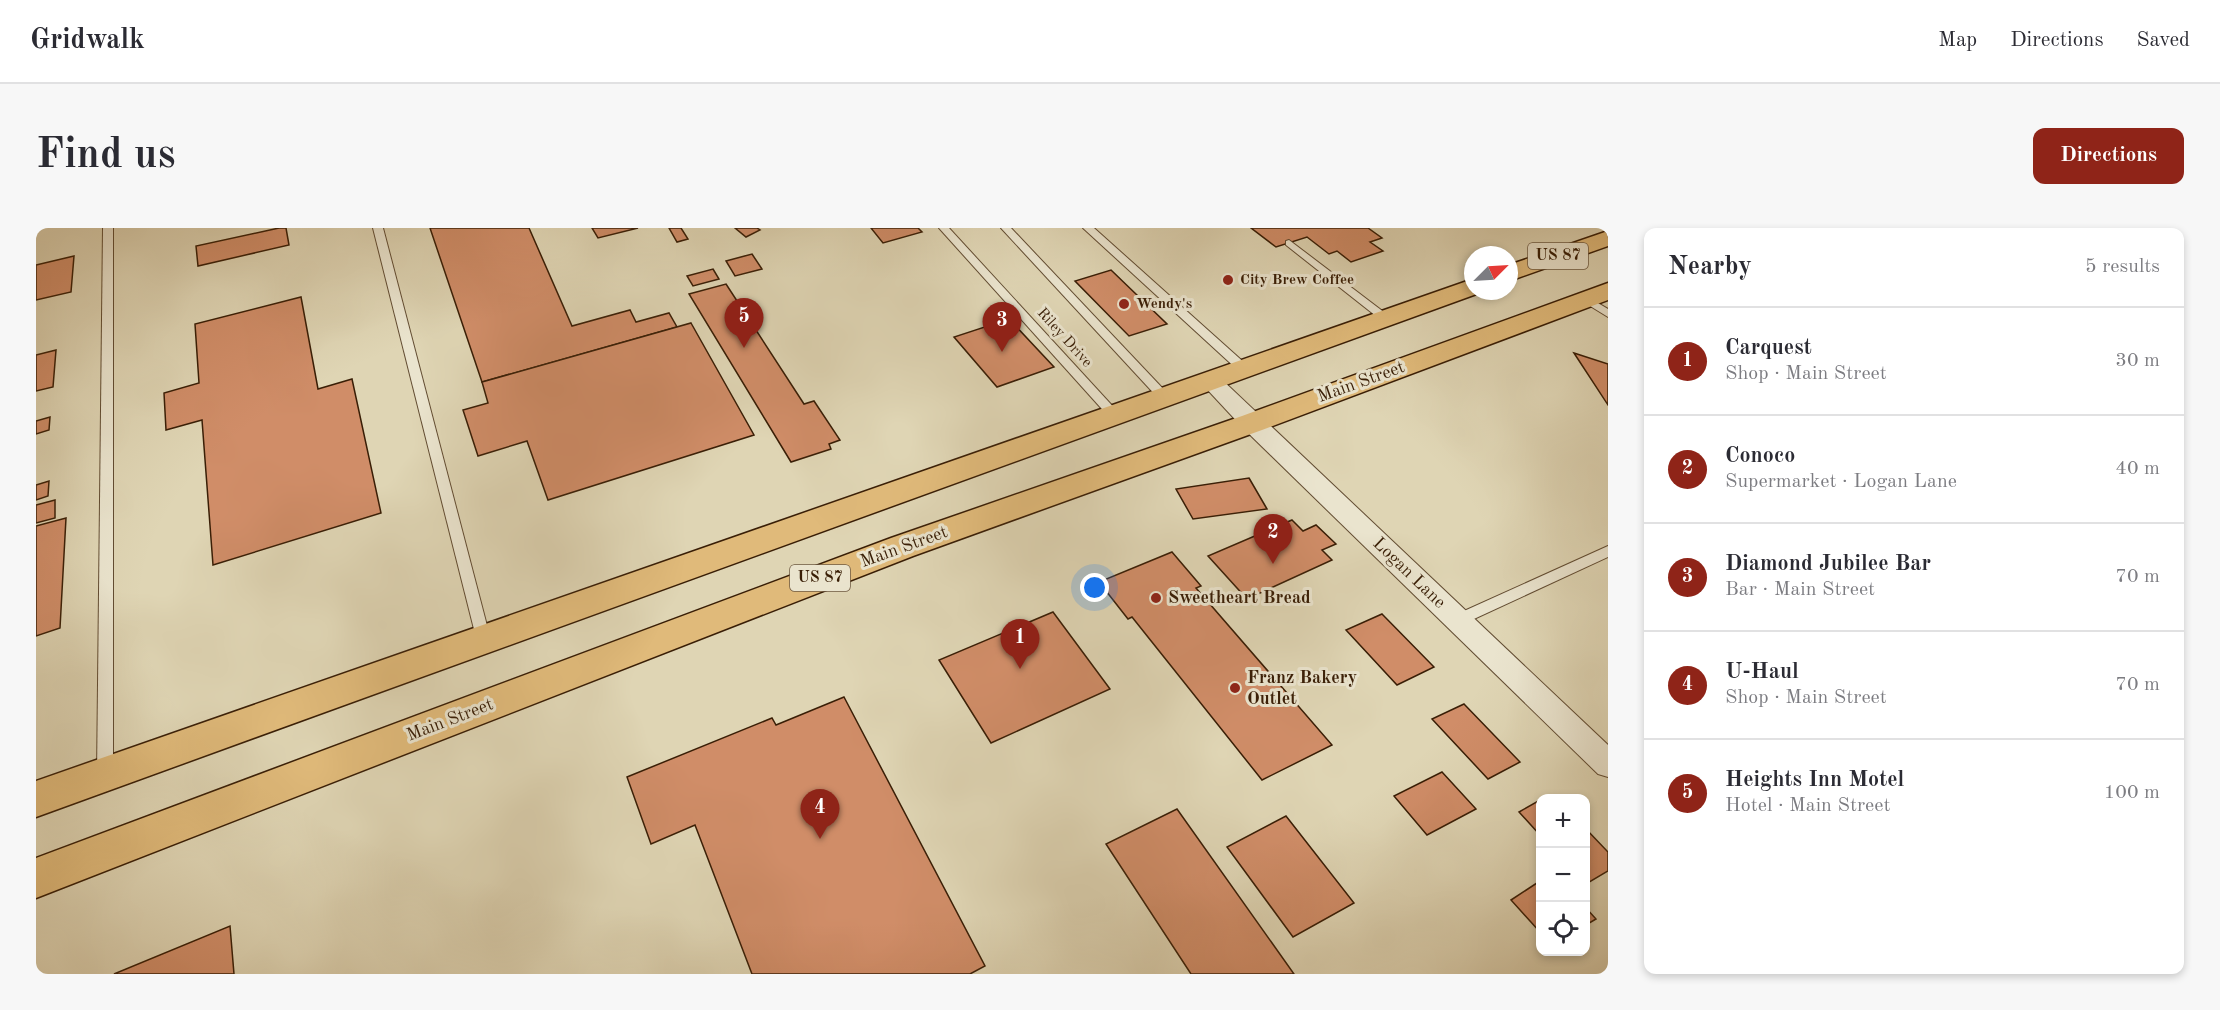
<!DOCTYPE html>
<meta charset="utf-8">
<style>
body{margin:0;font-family:"Old Standard TT",serif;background:#f7f7f7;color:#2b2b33}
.controls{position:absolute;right:18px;bottom:18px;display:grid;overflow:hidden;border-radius:12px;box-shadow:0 3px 9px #0003}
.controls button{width:54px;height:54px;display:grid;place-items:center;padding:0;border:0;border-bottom:2px solid #e1e1e2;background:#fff;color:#2b2b33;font:30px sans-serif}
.compass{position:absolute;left:1428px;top:18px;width:54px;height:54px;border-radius:50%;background:#fff;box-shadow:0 3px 9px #0003;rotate:66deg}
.you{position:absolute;left:1059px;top:360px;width:21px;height:21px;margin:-15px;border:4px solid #fff;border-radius:50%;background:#1a73e8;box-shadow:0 0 0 9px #1a73e833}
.badge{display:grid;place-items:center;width:39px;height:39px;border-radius:50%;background:#8f2418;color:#fff;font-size:20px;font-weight:700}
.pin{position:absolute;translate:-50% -50px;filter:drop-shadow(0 2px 3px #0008)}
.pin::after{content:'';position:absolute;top:32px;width:21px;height:18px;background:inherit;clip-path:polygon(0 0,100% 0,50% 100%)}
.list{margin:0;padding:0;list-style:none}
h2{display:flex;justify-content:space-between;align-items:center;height:78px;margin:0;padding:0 24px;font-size:26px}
h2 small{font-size:20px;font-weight:400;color:#7c7c81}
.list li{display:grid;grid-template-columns:39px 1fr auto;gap:18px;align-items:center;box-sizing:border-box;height:108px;padding:0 24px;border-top:2px solid #e1e1e2}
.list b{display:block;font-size:22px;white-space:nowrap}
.list p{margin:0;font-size:20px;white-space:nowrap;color:#7c7c81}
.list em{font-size:20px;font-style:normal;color:#7c7c81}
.icon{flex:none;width:33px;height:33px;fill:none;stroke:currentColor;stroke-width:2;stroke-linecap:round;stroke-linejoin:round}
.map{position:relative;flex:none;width:1572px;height:746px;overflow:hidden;border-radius:12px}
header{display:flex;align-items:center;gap:36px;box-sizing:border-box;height:84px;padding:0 30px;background:#fff;border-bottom:2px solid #e1e1e2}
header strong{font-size:28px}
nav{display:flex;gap:33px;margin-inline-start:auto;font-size:21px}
.intro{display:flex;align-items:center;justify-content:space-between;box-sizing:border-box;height:144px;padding:0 36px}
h1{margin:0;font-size:42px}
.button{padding:15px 27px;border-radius:12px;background:#8f2418;color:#fff;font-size:21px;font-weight:700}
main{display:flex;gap:36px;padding:0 36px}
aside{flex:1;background:#fff;border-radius:12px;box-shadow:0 3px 9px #0003}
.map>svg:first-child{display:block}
.building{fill:#d08d68;stroke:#391e06;stroke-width:1.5}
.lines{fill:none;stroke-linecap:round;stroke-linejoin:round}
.service-casing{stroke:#624c32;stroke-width:2}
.minor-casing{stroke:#624c32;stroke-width:2}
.primary-casing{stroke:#391e06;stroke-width:3}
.service{fill:#eae4ce;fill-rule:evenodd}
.minor{fill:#eae4ce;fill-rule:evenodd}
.primary{fill:#e0ba7a;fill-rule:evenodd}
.poi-dot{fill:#8f2418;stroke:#eae4ce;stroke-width:2}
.labels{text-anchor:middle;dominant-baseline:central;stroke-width:6;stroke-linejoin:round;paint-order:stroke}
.far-poi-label{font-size:15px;font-weight:bold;fill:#391e06;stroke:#eae4ce;text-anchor:start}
.far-street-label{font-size:15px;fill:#391e06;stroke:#eae4ce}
.shield{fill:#eae4ce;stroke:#6e5942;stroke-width:1.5}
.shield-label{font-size:16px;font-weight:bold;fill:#391e06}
.street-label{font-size:18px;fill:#391e06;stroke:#eae4ce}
.poi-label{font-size:18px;font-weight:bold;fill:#391e06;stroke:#eae4ce;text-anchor:start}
</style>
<header>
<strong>Gridwalk</strong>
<nav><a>Map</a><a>Directions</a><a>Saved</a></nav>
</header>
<div class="intro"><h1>Find us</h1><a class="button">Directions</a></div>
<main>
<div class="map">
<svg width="1572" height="746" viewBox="0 0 1572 746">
<rect width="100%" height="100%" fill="#dfd5b4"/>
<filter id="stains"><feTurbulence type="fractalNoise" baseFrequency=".00333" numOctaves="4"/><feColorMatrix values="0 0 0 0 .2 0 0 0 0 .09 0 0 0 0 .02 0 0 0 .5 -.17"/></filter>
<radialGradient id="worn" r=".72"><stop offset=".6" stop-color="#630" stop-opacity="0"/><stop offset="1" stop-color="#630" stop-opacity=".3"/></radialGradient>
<g class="building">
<polygon points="243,0 250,0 253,17 162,38 160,18"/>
<polygon points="394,0 493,0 536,98 594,82 600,94 633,85 641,99 446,154"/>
<polygon points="556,0 602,0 562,10"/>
<polygon points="633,0 645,0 652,11 641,14"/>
<polygon points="699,0 721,0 724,2 710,9"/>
<polygon points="835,0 882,0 886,4 847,15"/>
<polygon points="1215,0 1332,0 1346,10 1334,14 1347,23 1315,34 1301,23 1293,26 1271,9 1240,19"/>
<polygon points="716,26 726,41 699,48 690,33"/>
<polygon points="38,28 35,64 0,72 0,37"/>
<polygon points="677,41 683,51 657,58 651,48"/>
<polygon points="1075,42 1131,96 1093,108 1039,53"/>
<polygon points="690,56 768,176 778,173 804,212 793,216 795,221 755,234 653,66"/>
<polygon points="265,69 282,161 316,151 345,285 177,337 166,192 130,202 128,165 163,155 159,96"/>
<polygon points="973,91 1018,139 961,159 918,109"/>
<polygon points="655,95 718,207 512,272 491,213 442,228 427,182 452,175 446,154"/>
<polygon points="20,122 17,159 0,163 0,127"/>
<polygon points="1538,125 1572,136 1572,177"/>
<polygon points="14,189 13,202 0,206 0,193"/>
<polygon points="1213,250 1231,281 1157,291 1140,261"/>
<polygon points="13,253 12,268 0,272 0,257"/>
<polygon points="19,272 19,290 0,295 0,277"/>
<polygon points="30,290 24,400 0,408 0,298"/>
<polygon points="1256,292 1267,303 1280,297 1300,316 1286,322 1296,332 1211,371 1172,328"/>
<polygon points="1136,324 1165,358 1160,360 1296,517 1226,552 1096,389 1092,391 1063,354"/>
<polygon points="1017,384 1074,461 955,515 903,432"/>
<polygon points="1346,386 1398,439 1361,457 1310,402"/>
<polygon points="808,469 949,738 934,746 716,746 659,597 615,616 591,549 736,490 740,497"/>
<polygon points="1428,476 1484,534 1452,551 1396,491"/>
<polygon points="1406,544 1440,581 1391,607 1358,568"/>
<polygon points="1504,572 1504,607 1483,584"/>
<polygon points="1141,581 1258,746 1155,746 1070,616"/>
<polygon points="1250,588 1318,675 1257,709 1191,619"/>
<polygon points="1550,601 1572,624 1572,643 1550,656"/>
<polygon points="1504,653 1504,704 1475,672"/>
<polygon points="1550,680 1560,691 1550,697"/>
<polygon points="194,698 198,746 78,746"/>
</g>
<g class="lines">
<g class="service-casing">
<g id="service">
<polygon points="67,0 77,0 77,547 74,552 69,554 64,552 61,547"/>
<polygon points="337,0 347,0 455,413 453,417 448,419 443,417 441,413"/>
<polygon points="903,0 913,0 1082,184 1082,190 1074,190"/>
<polygon points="965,0 975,0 1132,166 1132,172 1124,172"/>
<polygon points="1047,0 1058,0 1212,138 1212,144 1204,144"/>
<polygon points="1253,12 1353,88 1353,92 1345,92 1250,17 1250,13"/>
<polygon points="1550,68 1572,81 1572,89 1546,73 1545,71"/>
<polygon points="1572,318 1572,329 1427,396 1422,398 1417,396 1415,392 1417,388"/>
</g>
</g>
<g class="minor-casing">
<polygon id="minor" points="1175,146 1182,148 1572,517 1572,549 1562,546 1208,201 1168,158 1164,153 1168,148"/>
</g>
<g class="primary-casing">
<g id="primary">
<polygon points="1572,3 1572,18 1473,53 1473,37"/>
<polygon points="1437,51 1437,63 1446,64 0,589 0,553"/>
<polygon points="1572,55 1572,72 1226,202 877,328 0,670 0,630 855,310 1206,188"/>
</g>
</g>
<use href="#service" class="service"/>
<use href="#minor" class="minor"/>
<use href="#primary" class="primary"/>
</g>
<g class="poi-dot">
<circle cx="1192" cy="52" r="6"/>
<circle cx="1088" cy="76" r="6"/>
<circle cx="1120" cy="370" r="6"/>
<circle cx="1199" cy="460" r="6"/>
</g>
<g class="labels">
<g class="far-poi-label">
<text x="1204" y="52">City Brew Coffee</text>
<text x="1100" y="76">Wendy's</text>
</g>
<g class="far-street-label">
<text transform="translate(1028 110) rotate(48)">Riley Drive</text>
</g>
<g class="shield">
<rect x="1492" y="15" width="60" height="26" rx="4.5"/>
<rect x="754" y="337" width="60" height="26" rx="4.5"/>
</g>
<g class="shield-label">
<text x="1522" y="28">US 87</text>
<text x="784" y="350">US 87</text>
</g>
<g class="street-label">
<text transform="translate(1325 154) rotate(-20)">Main Street</text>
<text transform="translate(868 319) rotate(-20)">Main Street</text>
<text transform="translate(1373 345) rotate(44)">Logan Lane</text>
<text transform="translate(414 492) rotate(-21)">Main Street</text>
</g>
<g class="poi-label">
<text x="1132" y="370">Sweetheart Bread</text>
<text x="1211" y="450">Franz Bakery<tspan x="1211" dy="21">Outlet</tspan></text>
</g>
</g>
<rect width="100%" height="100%" filter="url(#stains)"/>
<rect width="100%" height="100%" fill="url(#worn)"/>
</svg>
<div class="controls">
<button>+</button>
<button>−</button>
<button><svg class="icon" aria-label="locate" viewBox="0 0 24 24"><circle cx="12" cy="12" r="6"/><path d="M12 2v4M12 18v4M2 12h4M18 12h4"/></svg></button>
</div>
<svg class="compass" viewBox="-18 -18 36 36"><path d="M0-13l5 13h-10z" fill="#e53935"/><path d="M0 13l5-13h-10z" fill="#7c7c81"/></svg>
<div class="you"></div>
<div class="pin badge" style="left:984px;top:441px">1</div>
<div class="pin badge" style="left:1237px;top:336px">2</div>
<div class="pin badge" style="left:966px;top:124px">3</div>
<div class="pin badge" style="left:784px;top:611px">4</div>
<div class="pin badge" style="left:708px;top:120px">5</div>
</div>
<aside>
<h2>Nearby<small>5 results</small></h2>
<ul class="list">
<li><span class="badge">1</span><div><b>Carquest</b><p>Shop · Main Street</p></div><em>30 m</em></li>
<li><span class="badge">2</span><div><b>Conoco</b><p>Supermarket · Logan Lane</p></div><em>40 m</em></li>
<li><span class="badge">3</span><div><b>Diamond Jubilee Bar</b><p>Bar · Main Street</p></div><em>70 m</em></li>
<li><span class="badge">4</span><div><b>U-Haul</b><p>Shop · Main Street</p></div><em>70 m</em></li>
<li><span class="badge">5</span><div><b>Heights Inn Motel</b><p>Hotel · Main Street</p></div><em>100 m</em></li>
</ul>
</aside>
</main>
